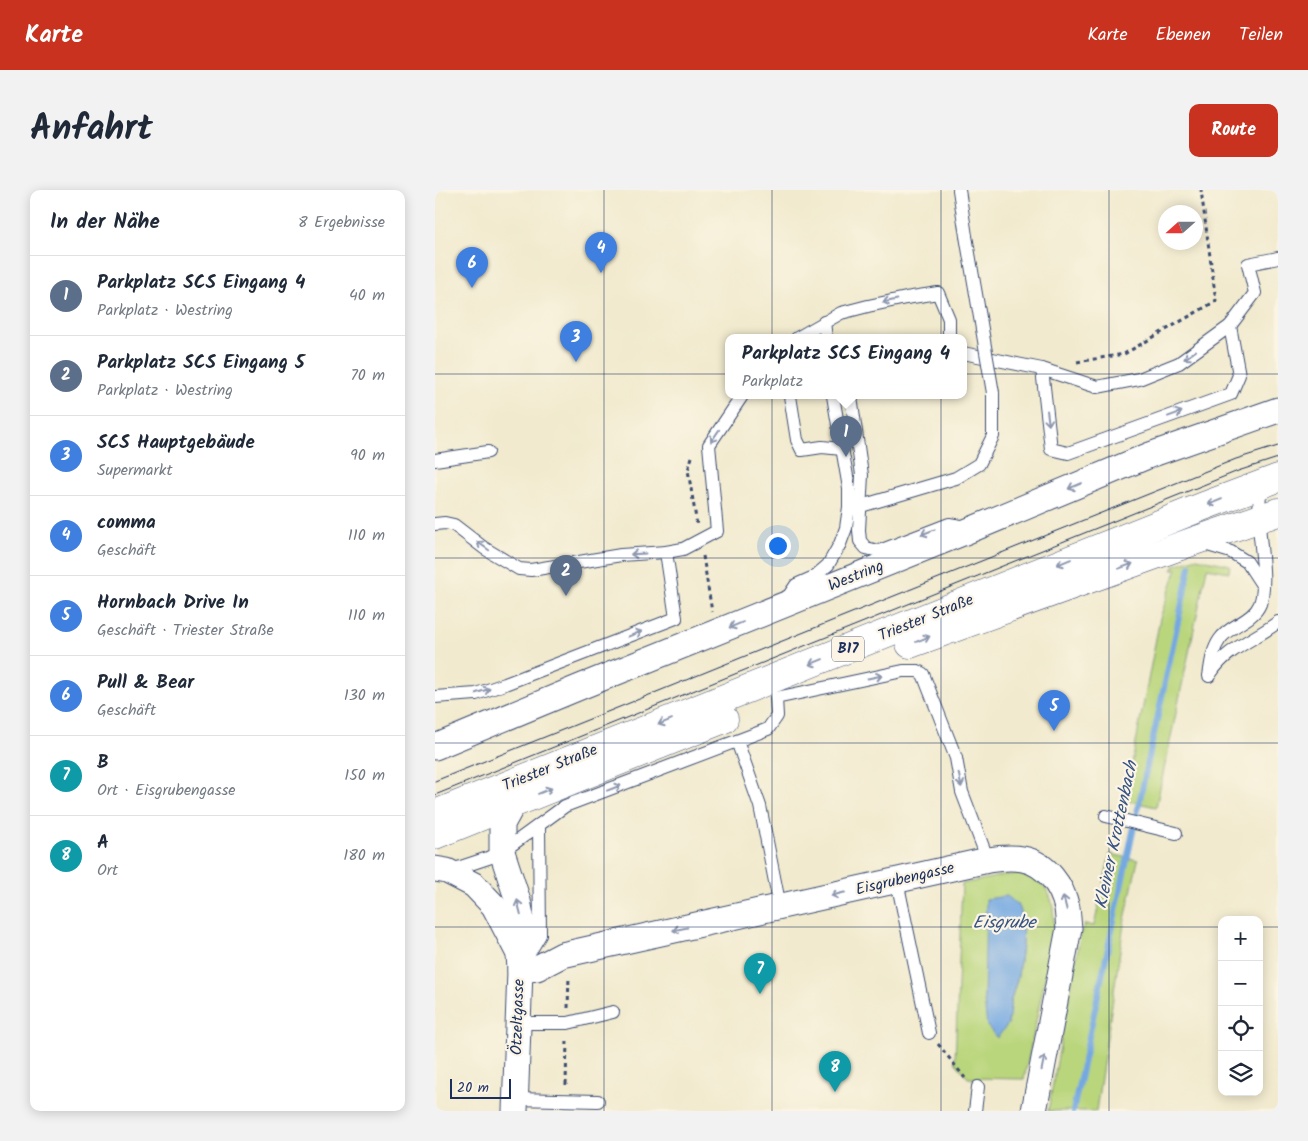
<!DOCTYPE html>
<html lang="de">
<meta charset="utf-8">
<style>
body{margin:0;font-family:Kalam,sans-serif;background:#f2f2f3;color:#1f2937}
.controls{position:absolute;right:15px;bottom:15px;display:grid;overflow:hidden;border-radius:10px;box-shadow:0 2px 12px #0003}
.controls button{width:45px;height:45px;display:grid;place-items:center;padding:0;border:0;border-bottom:1px solid #e0e1e3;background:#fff;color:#1f2937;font:25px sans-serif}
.compass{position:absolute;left:723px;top:15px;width:45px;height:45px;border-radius:50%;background:#fff;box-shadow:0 2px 12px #0003;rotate:249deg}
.scale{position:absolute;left:15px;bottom:12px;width:61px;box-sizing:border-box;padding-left:5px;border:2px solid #1b2f5e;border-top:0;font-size:14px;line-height:18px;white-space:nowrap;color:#1b2f5e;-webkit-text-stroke:4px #fcf5e5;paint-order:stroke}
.you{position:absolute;left:342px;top:355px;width:18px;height:18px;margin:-12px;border:4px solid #fff;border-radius:50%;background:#1a73e8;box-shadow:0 0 0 8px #1a73e833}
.badge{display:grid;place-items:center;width:32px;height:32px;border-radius:50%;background:#c8321e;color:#fff;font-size:16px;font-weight:700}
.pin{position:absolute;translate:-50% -41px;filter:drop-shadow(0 1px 2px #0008)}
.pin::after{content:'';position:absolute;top:26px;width:18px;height:15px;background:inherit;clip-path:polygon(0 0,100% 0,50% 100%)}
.popup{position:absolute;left:290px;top:144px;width:242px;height:65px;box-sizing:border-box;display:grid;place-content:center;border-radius:10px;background:#fff;filter:drop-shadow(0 1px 4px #0005);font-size:16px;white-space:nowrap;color:#747a83}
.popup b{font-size:19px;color:#1f2937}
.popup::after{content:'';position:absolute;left:50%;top:100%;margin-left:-10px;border:10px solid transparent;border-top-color:#fff}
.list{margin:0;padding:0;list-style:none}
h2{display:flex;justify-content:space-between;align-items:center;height:65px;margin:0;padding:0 20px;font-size:21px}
h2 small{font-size:16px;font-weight:400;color:#747a83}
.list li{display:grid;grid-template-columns:32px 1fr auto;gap:15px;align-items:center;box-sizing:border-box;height:80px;padding:0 20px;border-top:1px solid #e0e1e3}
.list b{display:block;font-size:19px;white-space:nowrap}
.list p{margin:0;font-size:16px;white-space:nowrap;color:#747a83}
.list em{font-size:16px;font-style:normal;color:#747a83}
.icon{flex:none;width:28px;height:28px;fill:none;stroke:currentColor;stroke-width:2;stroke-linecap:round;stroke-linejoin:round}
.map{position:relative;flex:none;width:843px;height:921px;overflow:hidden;border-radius:10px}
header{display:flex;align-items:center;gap:30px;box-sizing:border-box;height:70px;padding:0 25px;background:#c8321e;color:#fff}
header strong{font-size:24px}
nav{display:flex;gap:28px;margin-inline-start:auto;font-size:18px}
.intro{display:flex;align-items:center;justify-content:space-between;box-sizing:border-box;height:120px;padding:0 30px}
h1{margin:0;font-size:35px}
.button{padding:12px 22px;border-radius:10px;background:#c8321e;color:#fff;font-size:18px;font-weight:700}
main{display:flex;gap:30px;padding:0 30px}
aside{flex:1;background:#fff;border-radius:10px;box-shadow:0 2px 12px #0003}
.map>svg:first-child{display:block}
.green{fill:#b9d67c;stroke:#6a826d;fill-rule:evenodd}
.water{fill:#75a8e1;stroke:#486ca0}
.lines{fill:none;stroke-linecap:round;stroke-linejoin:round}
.stream{stroke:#75a8e1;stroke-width:6}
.service-casing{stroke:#3b4b6f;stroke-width:14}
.minor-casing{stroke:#3b4b6f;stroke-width:27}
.primary-casing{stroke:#3b4b6f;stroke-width:29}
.path{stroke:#3b4b6f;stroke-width:3;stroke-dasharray:4 4;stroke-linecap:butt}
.service{stroke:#fff;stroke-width:12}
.minor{stroke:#fff;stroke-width:25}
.primary{stroke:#fff;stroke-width:28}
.tram{stroke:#1b2f5e;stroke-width:1}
.service-bridge-casing{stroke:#3b4b6f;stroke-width:14;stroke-linecap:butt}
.service-bridge{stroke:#fff;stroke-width:12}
.oneway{stroke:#8d97ae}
.grid{fill:none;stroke:#1b2f5e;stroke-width:1;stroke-opacity:0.55}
.labels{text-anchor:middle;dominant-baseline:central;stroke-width:4.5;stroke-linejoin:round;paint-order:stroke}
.shield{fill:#fcf5e5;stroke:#5e6a86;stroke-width:1}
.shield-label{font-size:15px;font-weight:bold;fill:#1b2f5e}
.street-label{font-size:16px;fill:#1b2f5e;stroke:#fcf5e5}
.water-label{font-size:18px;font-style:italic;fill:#365385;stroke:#fcf5e5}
</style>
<header>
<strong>Karte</strong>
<nav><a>Karte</a><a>Ebenen</a><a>Teilen</a></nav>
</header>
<div class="intro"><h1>Anfahrt</h1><a class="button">Route</a></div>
<main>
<aside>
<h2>In der Nähe<small>8 Ergebnisse</small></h2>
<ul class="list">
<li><span class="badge" style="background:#5c6f8a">1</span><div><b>Parkplatz SCS Eingang 4</b><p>Parkplatz · Westring</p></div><em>40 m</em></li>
<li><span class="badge" style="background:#5c6f8a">2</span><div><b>Parkplatz SCS Eingang 5</b><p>Parkplatz · Westring</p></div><em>70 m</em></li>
<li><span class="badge" style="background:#3f7fe0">3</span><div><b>SCS Hauptgebäude</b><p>Supermarkt</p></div><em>90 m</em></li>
<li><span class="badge" style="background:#3f7fe0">4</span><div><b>comma</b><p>Geschäft</p></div><em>110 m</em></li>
<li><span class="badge" style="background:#3f7fe0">5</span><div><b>Hornbach Drive In</b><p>Geschäft · Triester Straße</p></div><em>110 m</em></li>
<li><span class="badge" style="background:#3f7fe0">6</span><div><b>Pull &amp; Bear</b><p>Geschäft</p></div><em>130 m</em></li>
<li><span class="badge" style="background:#0f9aa8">7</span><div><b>B</b><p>Ort · Eisgrubengasse</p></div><em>150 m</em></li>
<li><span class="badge" style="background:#0f9aa8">8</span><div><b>A</b><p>Ort</p></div><em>180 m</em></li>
</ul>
</aside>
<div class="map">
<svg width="843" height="921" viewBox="0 0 843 921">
<rect width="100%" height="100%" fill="#fcf5e5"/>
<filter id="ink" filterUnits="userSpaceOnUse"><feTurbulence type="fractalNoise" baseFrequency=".02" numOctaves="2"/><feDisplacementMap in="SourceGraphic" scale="10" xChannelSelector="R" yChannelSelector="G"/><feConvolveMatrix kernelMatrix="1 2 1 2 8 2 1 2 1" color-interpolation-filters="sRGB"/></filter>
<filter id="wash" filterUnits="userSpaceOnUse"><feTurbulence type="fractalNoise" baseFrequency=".0096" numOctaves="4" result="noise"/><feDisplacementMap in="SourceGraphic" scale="20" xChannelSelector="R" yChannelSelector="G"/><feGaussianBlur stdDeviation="1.12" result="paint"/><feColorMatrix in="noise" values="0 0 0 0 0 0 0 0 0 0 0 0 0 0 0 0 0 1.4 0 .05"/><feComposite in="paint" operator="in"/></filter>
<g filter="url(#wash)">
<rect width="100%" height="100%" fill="#f1eace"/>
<g class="green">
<polygon points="762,368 795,375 794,382 772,378 721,617 690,610 725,428 742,378 737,380 740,375"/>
<polygon points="675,664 703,670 689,734 661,921 613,921 646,742 650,734 659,736"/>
<path d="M581 684C619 691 619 712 619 745L589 889 533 888 520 872 527 694 570 685ZM584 716 588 728 587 755 583 786 576 810 573 834 549 810 550 780Z"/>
</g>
<polygon class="water" points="572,706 584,716 588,728 587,755 583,786 576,810 573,834 562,848 552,836 549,810 551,709"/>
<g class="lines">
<polyline class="stream" points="638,921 755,376"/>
</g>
</g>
<g filter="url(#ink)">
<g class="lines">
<g class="service-casing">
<g id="service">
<polyline points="524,0 531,46"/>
<polyline points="389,132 391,148"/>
<polyline points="362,148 406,123 433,116 471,108 503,103 514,129 514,148"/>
<polyline points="528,163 607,179 662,197 704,189 744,173 795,136 820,103 813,74 843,68"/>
<polyline points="607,179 616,259 633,263 796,204 804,185 795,136"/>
<polyline points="355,206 362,250 367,260 387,257 407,259"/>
<polyline points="416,206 427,285 424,340 425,351 431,358 444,361 514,334 532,337"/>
<polyline points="0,270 53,262"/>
<polyline points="419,317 426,316 521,288 544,274 558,246 558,203"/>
<polyline points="0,334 10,333 19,335 49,358 84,379 96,380 186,365 231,362 248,359 282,341 274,255 307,206"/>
<polyline points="766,353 796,362 812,372 827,395"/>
<polyline points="351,410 361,395 379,387 393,375 405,354 411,338 414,317 414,298 398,206"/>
<path d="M776 483C792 458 821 449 843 432"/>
<path d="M774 486C776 474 777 460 785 449 795 435 818 431 825 414 833 390 824 354 824 329 824 317 825 306 825 294"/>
<polyline points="0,507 41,504 70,494 241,428 231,362"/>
<polyline points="302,551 325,616 345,717"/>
<polyline points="671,626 741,643"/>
<polyline points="14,681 56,667 67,662 130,616 333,539 342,526 341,508 468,481 483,481 488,484 521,568 527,602 553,670"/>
<polyline points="462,691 494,843"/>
<polyline points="92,767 105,745 104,635"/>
<polyline points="83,833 133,833 178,822"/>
<polyline points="81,909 163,911"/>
<polyline points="540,921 543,897"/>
</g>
</g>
<g class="minor-casing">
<g id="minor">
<polyline points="0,557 145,497 540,338 715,265 843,220"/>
<polyline points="78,614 67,634 67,662 83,711 90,745 84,764 85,780 80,921"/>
<polyline points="0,679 12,681 39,695 59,716 84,764"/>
<path d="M85 780 102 778 127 765 553 670C565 668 577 667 588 669 612 674 627 696 632 718 633 725 633 731 634 738L599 921"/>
</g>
</g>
<g class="primary-casing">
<g id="primary">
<polyline points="475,454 759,351 843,322"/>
<polyline points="0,624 769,316 843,288"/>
<polyline points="0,645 289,529"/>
</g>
</g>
<g class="path">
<polyline points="642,172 689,164 781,111 766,0"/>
<polyline points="257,267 253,280 262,335"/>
<polyline points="268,366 277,422"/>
<polyline points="133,818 134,786"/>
<polyline points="503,854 530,888"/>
<polyline points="131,895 132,849"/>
</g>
<use href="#service" class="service"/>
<use href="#minor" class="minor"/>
<use href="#primary" class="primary"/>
<g class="tram">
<polyline points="0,591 187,516 409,426 801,269 843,256"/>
<polyline points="0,605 803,281 843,268"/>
</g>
<g class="service-bridge-casing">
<polyline id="service-bridge" points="531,46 558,203"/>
</g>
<use href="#service-bridge" class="service-bridge"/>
</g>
<defs><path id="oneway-shaft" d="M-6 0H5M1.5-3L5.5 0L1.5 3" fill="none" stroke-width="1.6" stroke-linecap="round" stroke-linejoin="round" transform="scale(1.25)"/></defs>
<g class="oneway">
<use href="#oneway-shaft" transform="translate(455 111) rotate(169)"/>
<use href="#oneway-shaft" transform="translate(755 165) rotate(144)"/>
<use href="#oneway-shaft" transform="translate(740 224) rotate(-20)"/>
<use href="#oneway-shaft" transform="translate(613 228) rotate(83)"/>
<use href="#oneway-shaft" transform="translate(280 246) rotate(124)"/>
<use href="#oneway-shaft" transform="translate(640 296) rotate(157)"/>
<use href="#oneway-shaft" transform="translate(780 312) rotate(158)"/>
<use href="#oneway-shaft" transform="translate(493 342) rotate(159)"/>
<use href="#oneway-shaft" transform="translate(48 356) rotate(-145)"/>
<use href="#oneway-shaft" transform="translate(203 364) rotate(177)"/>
<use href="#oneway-shaft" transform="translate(629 372) rotate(158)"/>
<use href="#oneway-shaft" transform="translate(691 376) rotate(-20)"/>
<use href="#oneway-shaft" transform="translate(301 435) rotate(158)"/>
<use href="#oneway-shaft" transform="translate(200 444) rotate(-21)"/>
<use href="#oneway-shaft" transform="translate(488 449) rotate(-22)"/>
<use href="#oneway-shaft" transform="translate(381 472) rotate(158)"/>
<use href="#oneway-shaft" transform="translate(440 487) rotate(-12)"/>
<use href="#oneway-shaft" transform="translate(48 501) rotate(-18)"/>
<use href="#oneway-shaft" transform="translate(230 532) rotate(158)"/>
<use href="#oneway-shaft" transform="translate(525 590) rotate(79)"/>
<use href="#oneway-shaft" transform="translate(179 598) rotate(-21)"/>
<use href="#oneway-shaft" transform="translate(110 601) rotate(-22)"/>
<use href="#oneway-shaft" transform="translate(403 704) rotate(167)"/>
<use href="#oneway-shaft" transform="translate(630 713) rotate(-104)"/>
<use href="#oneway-shaft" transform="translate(84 717) rotate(-104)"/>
<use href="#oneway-shaft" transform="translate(245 739) rotate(168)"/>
<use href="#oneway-shaft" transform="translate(608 873) rotate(-79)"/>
</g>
</g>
<path class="grid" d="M169 0V921M337 0V921M506 0V921M674 0V921M0 184H843M0 368H843M0 553H843M0 737H787M824 737H843"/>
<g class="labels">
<rect class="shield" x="397" y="446.5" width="32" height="25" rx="4"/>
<g class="shield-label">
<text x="413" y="459">B17</text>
</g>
<g class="street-label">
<text transform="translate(421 386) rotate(-22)">Westring</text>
<text transform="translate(491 428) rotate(-22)">Triester Straße</text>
<text transform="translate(115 578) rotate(-22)">Triester Straße</text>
<text transform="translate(470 689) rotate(-13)">Eisgrubengasse</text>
<text transform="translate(83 827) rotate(-88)">Ötzeltgasse</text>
</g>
<g class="water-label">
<text transform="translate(682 645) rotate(-78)">Kleiner Krottenbach</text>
<text x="569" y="733">Eisgrube</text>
</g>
</g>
</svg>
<div class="controls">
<button>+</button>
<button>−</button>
<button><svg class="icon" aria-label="locate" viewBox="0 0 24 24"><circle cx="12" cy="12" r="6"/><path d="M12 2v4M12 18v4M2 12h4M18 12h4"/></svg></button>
<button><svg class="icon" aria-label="layers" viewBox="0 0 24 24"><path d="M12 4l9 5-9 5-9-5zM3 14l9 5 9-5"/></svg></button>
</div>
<svg class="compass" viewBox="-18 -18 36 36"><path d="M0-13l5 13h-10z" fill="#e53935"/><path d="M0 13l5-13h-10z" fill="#747a83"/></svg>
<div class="scale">20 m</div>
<div class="you"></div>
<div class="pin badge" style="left:411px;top:267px;background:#5c6f8a">1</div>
<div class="popup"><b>Parkplatz SCS Eingang 4</b>Parkplatz</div>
<div class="pin badge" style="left:131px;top:406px;background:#5c6f8a">2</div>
<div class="pin badge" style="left:141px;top:172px;background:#3f7fe0">3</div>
<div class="pin badge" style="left:166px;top:83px;background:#3f7fe0">4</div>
<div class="pin badge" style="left:619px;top:541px;background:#3f7fe0">5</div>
<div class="pin badge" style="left:37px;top:98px;background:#3f7fe0">6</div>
<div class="pin badge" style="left:325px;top:804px;background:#0f9aa8">7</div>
<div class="pin badge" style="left:400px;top:902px;background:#0f9aa8">8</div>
</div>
</main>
